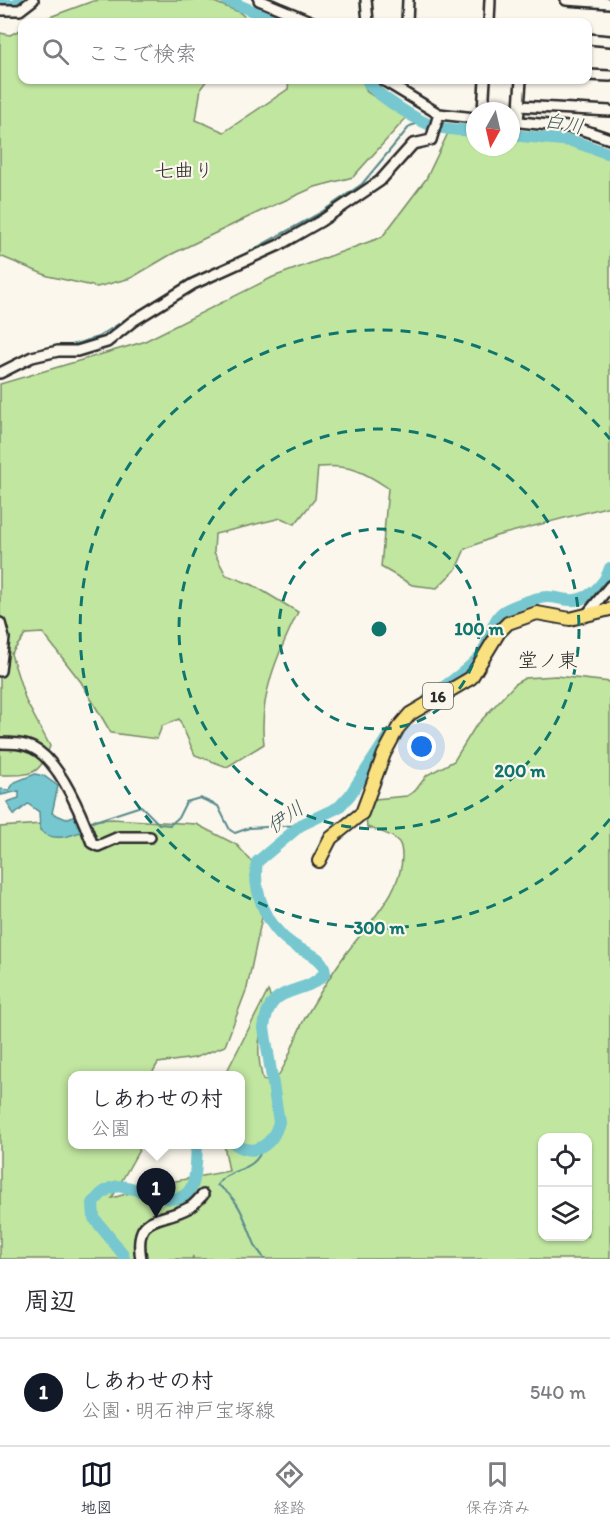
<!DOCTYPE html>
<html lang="ja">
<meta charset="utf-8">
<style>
body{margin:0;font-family:Itim,"Klee One",sans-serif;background:#f7f7f7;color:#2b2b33}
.controls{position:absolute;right:18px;bottom:18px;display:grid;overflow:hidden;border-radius:12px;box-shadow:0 2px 4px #0004}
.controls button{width:54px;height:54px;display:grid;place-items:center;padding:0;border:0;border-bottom:2px solid #e1e1e2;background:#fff;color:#2b2b33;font:30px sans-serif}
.compass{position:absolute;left:466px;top:102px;width:54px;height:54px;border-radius:50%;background:#fff;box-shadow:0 2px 4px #0004;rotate:188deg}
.you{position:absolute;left:422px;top:747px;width:21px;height:21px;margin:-15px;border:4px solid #fff;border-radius:50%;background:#1a73e8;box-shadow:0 0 0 9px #1a73e833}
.badge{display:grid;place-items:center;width:39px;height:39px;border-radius:50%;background:#111827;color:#fff;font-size:20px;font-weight:700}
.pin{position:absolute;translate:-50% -50px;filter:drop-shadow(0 2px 3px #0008)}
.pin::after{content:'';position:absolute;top:32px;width:21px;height:18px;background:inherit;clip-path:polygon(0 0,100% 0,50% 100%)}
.popup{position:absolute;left:68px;top:1071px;width:177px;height:78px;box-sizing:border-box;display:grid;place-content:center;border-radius:12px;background:#fff;filter:drop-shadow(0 2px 4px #0005);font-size:20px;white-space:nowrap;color:#7c7c81}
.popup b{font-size:22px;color:#2b2b33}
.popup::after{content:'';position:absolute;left:50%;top:100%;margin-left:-12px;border:12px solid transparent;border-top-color:#fff}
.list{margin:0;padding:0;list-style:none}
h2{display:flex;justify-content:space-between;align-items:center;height:78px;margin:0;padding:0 24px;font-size:26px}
h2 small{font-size:20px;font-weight:400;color:#7c7c81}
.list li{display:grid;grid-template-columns:39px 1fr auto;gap:18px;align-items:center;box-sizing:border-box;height:108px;padding:0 24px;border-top:2px solid #e1e1e2}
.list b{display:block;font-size:22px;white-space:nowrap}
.list p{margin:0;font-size:20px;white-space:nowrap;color:#7c7c81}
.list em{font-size:20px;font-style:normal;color:#7c7c81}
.icon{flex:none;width:33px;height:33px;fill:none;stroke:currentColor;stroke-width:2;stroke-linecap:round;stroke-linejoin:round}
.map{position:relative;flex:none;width:610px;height:1259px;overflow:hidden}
.search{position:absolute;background:#fff;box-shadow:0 2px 4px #0004;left:18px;right:18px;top:18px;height:66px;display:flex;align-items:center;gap:15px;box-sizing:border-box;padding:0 21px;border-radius:12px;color:#7c7c81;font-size:22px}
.sheet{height:186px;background:#fff}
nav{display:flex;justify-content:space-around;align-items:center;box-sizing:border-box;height:84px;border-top:2px solid #e1e1e2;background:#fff;font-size:16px;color:#7c7c81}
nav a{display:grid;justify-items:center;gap:3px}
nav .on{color:#111827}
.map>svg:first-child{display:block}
.green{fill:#c1e6a0;stroke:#768866;stroke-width:1.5;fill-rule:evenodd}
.water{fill:#76c7cf;stroke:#58898d;stroke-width:1.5}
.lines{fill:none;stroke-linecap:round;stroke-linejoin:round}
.stream{stroke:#58898d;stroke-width:2}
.river{stroke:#76c7cf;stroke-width:12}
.minor-casing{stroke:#2b2b2b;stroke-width:14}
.major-casing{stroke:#2b2b2b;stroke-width:16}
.minor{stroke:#fbf7ec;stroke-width:9}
.major{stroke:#fae180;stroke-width:12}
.ring{fill:none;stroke:#0f766e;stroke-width:3;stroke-dasharray:10 8}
.labels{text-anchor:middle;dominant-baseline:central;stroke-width:4.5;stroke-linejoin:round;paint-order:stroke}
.shield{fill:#fbf7ec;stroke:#696865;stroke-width:1.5}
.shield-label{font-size:16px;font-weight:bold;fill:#2b2b2b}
.water-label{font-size:20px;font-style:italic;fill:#425a5c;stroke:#fbf7ec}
.neighbourhood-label{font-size:20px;fill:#2b2b2b;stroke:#fbf7ec}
.centre{fill:#0f766e;stroke:#fbf7ec;stroke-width:3}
.ring-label{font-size:18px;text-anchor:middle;font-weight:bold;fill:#0f766e;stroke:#fbf7ec;stroke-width:4.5;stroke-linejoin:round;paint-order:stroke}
</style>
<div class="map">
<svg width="610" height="1259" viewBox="0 0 610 1259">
<rect width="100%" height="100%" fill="#fbf7ec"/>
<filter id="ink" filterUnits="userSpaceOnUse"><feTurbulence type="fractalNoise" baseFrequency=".0167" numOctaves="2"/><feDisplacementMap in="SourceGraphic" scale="12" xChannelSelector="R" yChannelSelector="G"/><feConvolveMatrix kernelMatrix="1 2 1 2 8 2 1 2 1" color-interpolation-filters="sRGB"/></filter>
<g filter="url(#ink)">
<g class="green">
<polygon points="102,0 209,0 239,12 251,22 36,22 93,1"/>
<polygon points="22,29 22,80 207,80 201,88 196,120 224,132 288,89 289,80 362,80 367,92 407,117 353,177 315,187 259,212 170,255 131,278 97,287 48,276 0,256 0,33 10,35"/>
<path d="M448 133 475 136V147H511V139L575 145 610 157V506L496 536 465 549 456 569 437 588 412 585 381 567 388 488C363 471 349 464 318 467L315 499 295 524 281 518 215 534 214 552 226 575 253 585 298 612C278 653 258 698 264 744L227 767 195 755 179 719 162 726 157 739 111 733 81 682 43 633 26 634 11 654 26 701 50 746C40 777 30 775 0 775V384L143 342 273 277 382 237 426 179Z"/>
<path d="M556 676 610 682V1259H193V1256L192 1259H0V827L112 819 196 824 237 845 260 871 264 908 247 988 225 1046 194 1058 158 1063 151 1075 72 1076V1144L139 1145V1150L112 1198 165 1183 229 1171 224 1145 240 1144V1076L225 1075 226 1073 268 991 272 1000C260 1032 254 1046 263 1080L273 1082C290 1064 294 1034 308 1013 318 996 328 979 340 962 360 931 410 888 401 847 399 835 377 831 367 827L366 817 375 799 407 796 415 791 427 775 454 761 475 727 516 683 525 678ZM542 1138H588V1236H542Z"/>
</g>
<path class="water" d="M35 774 44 776 58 786 52 813 66 819 80 813 86 830C70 836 53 843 40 830L39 812 28 804 14 815 7 802 19 798V791L1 795 0 789 9 790 15 782Z"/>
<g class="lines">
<g class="stream">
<polyline points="65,347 98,337 188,280 245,254 320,213 362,184 410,126 422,122"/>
<polyline points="0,368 11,362"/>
<polyline points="89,823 141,806 159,824 170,825 178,818 186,802 200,798 218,806 230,830 235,833 249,828 301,825"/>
<path d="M262 1148C256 1173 228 1167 217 1185 242 1200 245 1223 256 1247 258 1251 262 1254 264 1259"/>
</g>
<g class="river">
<polyline points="226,0 279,22"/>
<polyline points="0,4 14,5 20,0"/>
<path d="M367 80C372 93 422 124 437 127 449 130 462 130 475 131"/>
<polyline points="511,135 572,141 610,154"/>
<path d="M428 699C445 685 466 673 481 655 492 640 490 617 508 609 519 604 535 597 548 597 557 597 566 601 575 600 591 599 606 582 610 568"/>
<path d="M235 1144C256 1158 273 1144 279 1122L264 1028C269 980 302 999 325 973 324 955 304 953 292 944 267 927 252 891 257 862L301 825 339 807 350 795 389 735"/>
<path d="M124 1259 123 1254 94 1218 93 1203C99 1196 105 1189 114 1187 136 1181 177 1217 192 1186 197 1175 196 1157 197 1144"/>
</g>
<g class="minor-casing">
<g id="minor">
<polyline points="259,0 312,22"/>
<polyline points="366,0 368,22"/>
<polyline points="566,0 610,3"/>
<polyline points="0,10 20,10 33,0"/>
<polyline points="407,22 408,0"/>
<polyline points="489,22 490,0"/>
<polyline points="588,39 610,41"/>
<polyline points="588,75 610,76"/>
<polyline points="383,80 439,114 475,118"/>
<polyline points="519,106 610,111"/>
<polyline points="483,111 485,80"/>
<polyline points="511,121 577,128 610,139"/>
<polyline points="518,122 521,80"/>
<polyline points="0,373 32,357 58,351 77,351 107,342 133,321 193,284 279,245 321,221 380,181 413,144 431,140 439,114"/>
<polyline points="588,613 610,586"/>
<polyline points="0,623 4,638 0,671"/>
<path d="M0 743C11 743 23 743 33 748 60 761 82 816 92 843L98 846 119 837H150"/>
<path d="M141 1259C133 1212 161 1223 188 1208 194 1206 198 1199 203 1195"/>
</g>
</g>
<g class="major-casing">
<polyline id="major" points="319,861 331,838 362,813 384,754 398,728 410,714 471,678 499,632 508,623 537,613 570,619 610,609"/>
</g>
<use href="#minor" class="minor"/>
<use href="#major" class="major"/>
</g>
</g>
<g class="ring">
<circle cx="379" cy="629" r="100"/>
<circle cx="379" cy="629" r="200"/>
<path d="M610 819A299 299 0 1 1 610 439"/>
</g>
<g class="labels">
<rect class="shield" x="423" y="683" width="30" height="26" rx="4.5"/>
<g class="shield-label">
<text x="438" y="696">16</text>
</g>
<g class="water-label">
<text transform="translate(564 123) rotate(10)">白川</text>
<text transform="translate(285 817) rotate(-35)">伊川</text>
</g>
<g class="neighbourhood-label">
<text x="184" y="170">七曲り</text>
<text x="548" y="660">堂ノ東</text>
</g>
</g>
<circle cx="379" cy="629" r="9" class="centre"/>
<g class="ring-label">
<text x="479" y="635">100 m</text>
<text x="520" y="777">200 m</text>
<text x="379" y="934">300 m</text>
</g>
</svg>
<div class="controls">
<button><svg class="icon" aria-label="locate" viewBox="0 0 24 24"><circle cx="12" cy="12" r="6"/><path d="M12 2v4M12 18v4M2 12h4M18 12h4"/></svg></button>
<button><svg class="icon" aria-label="layers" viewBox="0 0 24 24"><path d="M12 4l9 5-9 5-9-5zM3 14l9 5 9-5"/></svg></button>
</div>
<svg class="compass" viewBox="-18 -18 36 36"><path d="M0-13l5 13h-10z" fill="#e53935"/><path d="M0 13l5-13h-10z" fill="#7c7c81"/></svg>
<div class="you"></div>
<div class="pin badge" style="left:156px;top:1218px">1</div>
<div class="popup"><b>しあわせの村</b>公園</div>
<div class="search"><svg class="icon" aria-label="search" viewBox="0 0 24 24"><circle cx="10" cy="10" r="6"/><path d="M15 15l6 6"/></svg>ここで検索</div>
</div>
<section class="sheet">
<h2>周辺<small></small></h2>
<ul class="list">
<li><span class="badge">1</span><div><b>しあわせの村</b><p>公園 · 明石神戸宝塚線</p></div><em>540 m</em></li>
</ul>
</section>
<nav>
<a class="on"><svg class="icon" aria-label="map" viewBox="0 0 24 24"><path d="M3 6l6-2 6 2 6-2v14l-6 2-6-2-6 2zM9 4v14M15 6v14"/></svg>地図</a>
<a><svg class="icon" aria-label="directions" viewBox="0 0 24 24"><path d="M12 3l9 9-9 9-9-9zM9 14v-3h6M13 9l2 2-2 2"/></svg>経路</a>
<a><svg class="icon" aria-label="saved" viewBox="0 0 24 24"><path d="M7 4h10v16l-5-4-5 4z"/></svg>保存済み</a>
</nav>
